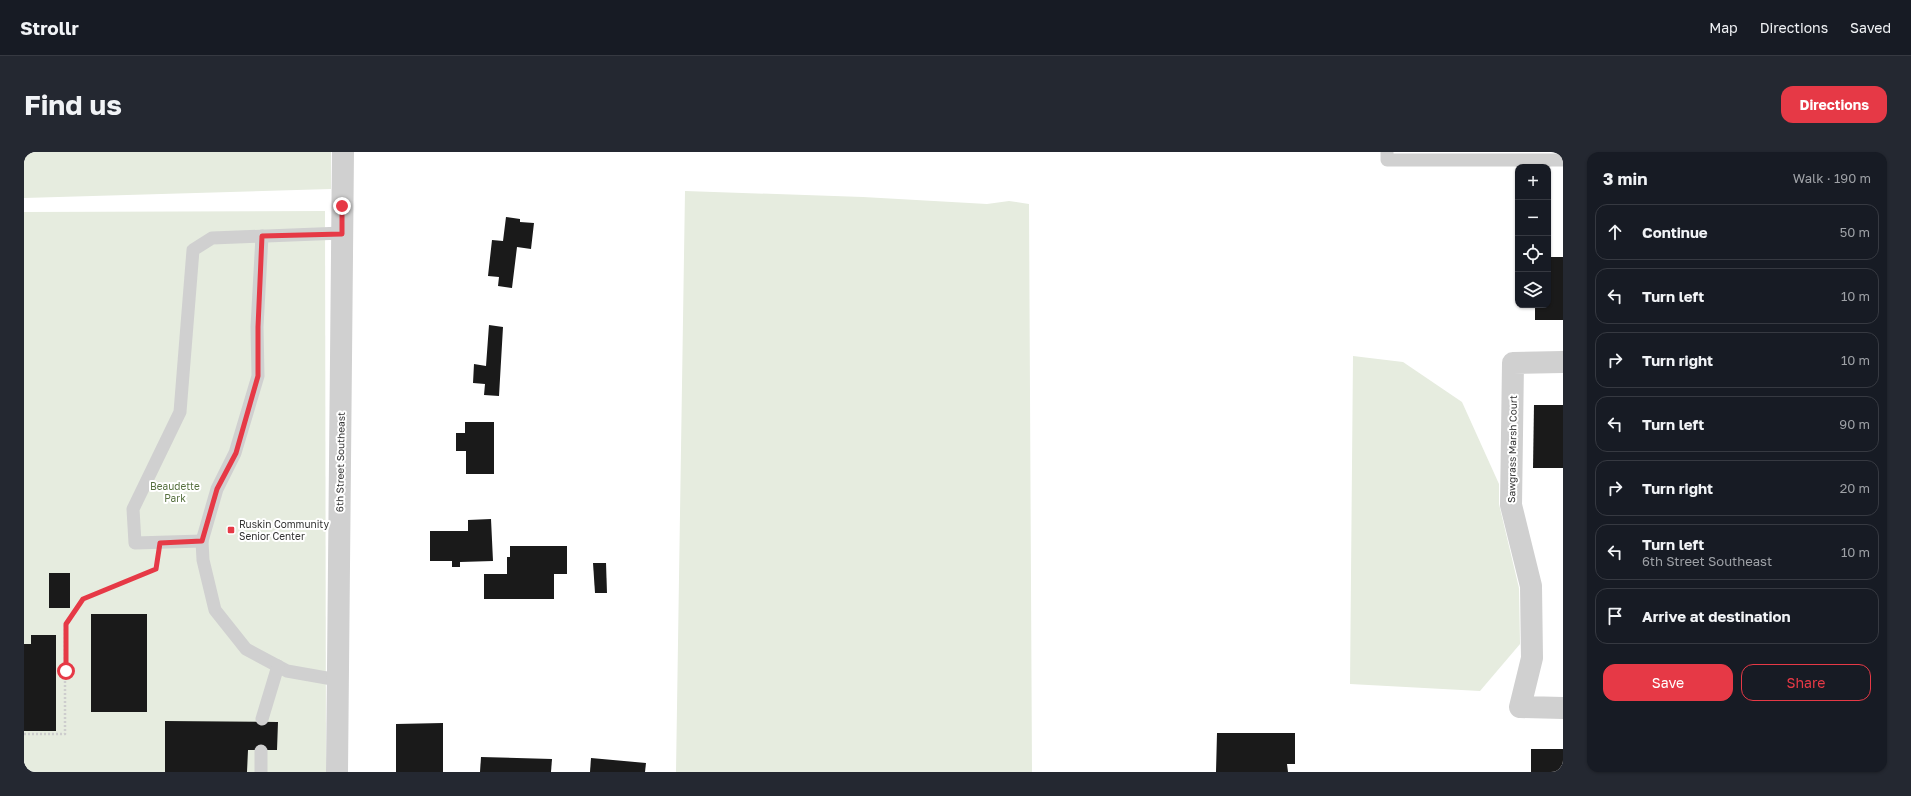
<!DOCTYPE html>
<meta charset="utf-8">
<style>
body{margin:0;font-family:"Golos Text",sans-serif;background:#242831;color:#f1f3f6}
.controls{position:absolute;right:12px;top:12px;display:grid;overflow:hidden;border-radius:8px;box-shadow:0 1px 3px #0004}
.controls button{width:36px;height:36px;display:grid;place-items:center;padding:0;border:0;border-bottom:1px solid #363941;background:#171b24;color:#f1f3f6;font:20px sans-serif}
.stop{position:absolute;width:12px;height:12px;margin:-9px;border:3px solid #e63946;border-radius:50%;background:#fff}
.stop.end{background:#e63946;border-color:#fff;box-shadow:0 1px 4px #0008}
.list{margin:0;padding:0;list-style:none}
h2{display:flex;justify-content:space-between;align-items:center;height:52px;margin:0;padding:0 16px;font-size:17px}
h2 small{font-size:13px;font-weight:400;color:#9ea1a6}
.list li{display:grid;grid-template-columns:26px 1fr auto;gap:12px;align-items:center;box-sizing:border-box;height:56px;margin:0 8px 8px;padding:0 8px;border:1px solid #363941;border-radius:12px}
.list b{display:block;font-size:15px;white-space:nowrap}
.list p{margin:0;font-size:13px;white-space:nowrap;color:#9ea1a6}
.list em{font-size:13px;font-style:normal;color:#9ea1a6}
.actions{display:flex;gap:8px;padding:12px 16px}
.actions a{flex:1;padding:9px 0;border:1px solid #e63946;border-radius:12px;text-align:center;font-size:14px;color:#e63946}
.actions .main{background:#e63946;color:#fff}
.icon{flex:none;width:22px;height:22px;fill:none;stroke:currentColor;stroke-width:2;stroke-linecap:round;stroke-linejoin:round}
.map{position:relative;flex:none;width:1539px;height:620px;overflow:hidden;border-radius:12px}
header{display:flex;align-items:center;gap:24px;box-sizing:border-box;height:56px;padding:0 20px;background:#171b24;border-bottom:1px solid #363941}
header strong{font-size:19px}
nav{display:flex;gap:22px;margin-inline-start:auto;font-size:14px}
.intro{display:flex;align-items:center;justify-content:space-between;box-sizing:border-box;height:96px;padding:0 24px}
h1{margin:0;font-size:28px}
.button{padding:10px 18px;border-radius:12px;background:#e63946;color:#fff;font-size:14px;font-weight:700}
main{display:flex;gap:24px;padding:0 24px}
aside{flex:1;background:#171b24;border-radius:12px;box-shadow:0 1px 3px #0004}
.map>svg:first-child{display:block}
.green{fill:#e6ecdf}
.building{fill:#1a1a1a}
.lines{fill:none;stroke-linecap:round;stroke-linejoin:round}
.path{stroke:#cdcdcd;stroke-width:2.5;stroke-dasharray:2 2;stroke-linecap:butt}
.lane{stroke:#d0d0d0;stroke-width:13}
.street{stroke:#d0d0d0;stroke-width:22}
.route{stroke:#e63946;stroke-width:5}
.poi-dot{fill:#e63946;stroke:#fff;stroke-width:1.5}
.labels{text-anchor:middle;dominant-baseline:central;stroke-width:4;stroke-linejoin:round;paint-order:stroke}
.street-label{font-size:10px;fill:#333;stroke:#fff}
.park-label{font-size:10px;fill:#56703f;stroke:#fff}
.poi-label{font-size:10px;fill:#333;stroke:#fff;text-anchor:start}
</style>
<header>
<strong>Strollr</strong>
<nav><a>Map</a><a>Directions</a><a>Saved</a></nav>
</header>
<div class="intro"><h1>Find us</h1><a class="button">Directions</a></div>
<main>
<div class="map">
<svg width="1539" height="620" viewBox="0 0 1539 620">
<rect width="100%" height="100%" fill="#fff"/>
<g class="green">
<polygon points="0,0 307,0 307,37 0,46"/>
<polygon points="661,39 839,45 963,52 985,49 1005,52 1008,620 652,620"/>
<polygon points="301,59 302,620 0,620 0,60"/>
<polygon points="1329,204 1379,210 1438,250 1475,332 1475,352 1495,436 1496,492 1456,539 1326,532"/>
</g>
<g class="building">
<polygon points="482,65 496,67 496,70 510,71 507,97 493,95 488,136 474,134 475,125 464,124 468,88 479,89"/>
<polygon points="1524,105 1539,105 1539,168 1511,168 1511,153 1524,153"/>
<polygon points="465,173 479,175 475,244 460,243 461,232 449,231 450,212 462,214"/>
<polygon points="1510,253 1539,253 1539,316 1509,316"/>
<polygon points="441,270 470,270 470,322 442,322 442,299 432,299 432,281 441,281"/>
<polygon points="467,367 469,409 436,410 436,415 428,415 428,409 406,409 406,379 444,379 444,368"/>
<polygon points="486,394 543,394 543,422 530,422 530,447 460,447 460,422 483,422 483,405 486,405"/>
<polygon points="569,411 582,411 583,441 571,441"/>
<rect x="25" y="421" width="21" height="35"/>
<rect x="67" y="462" width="56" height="98"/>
<polygon points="7,483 32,483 32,579 0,579 0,492 7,492"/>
<polygon points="141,569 254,570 253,598 224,598 223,620 141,620"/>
<polygon points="419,571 419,620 372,620 372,572"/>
<polygon points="1193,581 1271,581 1271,612 1263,612 1264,620 1192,620"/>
<rect x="1507" y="597" width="32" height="23"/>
<polygon points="457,605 528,607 527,620 456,620"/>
<polygon points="567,606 622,611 621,620 566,620"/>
</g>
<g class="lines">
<polyline class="path" points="0,582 41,582 41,472 59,447 132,417 134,407"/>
<g class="lane">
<polyline points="1363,0 1363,8 1539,8"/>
<polyline points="178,389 193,337 211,301 234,224 233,175 238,84"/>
<polyline points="314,528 263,519 222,497 191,458 179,408 178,389 111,391 109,357 156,260 169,98 188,86 318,81"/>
<polyline points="238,567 254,514"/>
<polyline points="237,620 237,599"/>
</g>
<g class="street">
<polyline points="1539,210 1489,211 1487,353 1507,434 1508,506 1496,555 1539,556"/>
<polyline points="313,620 319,0"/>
</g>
</g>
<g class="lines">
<polyline class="route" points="42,519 42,472 59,447 132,417 136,391 178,389 193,337 212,301 234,224 234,175 238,84 318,82 318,54"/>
</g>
<rect class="poi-dot" x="203" y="374" width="8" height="8" rx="2"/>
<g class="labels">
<g class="street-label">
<text transform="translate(1488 297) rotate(-89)">Sawgrass Marsh Court</text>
<text transform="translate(316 310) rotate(-89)">6th Street Southeast</text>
</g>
<g class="park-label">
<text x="151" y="334">Beaudette<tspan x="151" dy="12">Park</tspan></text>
</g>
<g class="poi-label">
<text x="215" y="372">Ruskin Community<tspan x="215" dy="12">Senior Center</tspan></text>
</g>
</g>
</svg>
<div class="controls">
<button>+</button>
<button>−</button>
<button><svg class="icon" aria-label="locate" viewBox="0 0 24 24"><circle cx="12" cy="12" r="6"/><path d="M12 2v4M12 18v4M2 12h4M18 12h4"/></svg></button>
<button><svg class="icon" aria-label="layers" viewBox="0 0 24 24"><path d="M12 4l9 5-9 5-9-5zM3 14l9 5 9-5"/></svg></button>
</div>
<div class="stop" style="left:42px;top:519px"></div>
<div class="stop end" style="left:318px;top:54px"></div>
</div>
<aside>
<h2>3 min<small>Walk · 190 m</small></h2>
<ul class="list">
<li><svg class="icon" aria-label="ahead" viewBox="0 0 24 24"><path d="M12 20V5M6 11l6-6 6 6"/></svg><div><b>Continue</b></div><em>50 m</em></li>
<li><svg class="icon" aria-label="left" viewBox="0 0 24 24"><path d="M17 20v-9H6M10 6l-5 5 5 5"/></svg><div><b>Turn left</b></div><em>10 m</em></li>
<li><svg class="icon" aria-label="right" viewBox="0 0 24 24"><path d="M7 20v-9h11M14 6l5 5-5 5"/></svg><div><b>Turn right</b></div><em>10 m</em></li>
<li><svg class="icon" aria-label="left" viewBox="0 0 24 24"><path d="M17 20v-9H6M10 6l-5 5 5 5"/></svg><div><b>Turn left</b></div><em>90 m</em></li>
<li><svg class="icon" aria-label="right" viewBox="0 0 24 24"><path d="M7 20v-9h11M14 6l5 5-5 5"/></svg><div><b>Turn right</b></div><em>20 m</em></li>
<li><svg class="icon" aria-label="left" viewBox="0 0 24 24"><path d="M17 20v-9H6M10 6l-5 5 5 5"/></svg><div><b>Turn left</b><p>6th Street Southeast</p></div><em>10 m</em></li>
<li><svg class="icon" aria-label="arrive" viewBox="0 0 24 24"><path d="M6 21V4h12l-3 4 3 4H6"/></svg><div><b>Arrive at destination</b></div></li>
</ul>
<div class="actions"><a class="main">Save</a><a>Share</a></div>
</aside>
</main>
